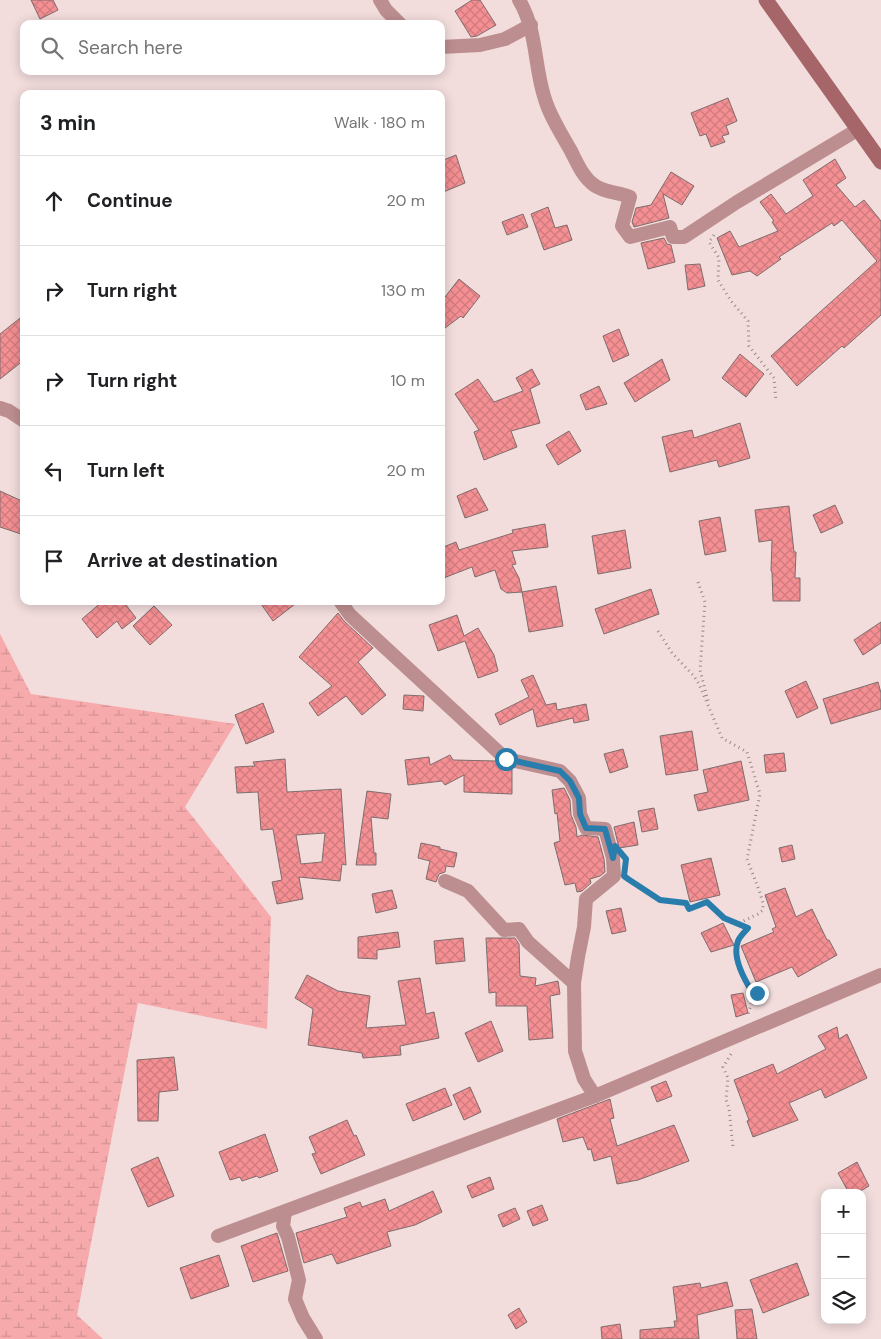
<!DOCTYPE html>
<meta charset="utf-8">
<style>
body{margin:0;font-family:"DM Sans",sans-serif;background:#f2f2f2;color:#202124}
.controls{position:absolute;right:15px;bottom:15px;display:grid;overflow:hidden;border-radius:10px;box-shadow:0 2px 12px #0003}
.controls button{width:45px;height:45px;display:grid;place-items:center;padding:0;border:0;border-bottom:1px solid #e0e0e0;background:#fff;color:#202124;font:25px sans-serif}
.stop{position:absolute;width:15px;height:15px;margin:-11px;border:4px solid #297dad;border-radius:50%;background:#fff}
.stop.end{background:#297dad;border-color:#fff;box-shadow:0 1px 5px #0008}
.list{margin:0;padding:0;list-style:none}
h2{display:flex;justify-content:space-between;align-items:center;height:65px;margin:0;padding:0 20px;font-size:21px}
h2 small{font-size:16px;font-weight:400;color:#757577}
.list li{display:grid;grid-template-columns:32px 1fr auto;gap:15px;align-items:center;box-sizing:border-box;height:90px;padding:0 20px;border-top:1px solid #e0e0e0}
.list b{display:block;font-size:19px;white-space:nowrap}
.list em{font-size:16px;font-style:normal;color:#757577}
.icon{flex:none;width:28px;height:28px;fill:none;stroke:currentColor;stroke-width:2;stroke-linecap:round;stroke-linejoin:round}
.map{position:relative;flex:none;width:881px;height:1339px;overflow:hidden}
.search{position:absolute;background:#fff;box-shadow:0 2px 12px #0003;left:20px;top:20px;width:425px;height:55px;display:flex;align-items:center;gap:12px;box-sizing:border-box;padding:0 18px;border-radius:10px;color:#757577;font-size:19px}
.panel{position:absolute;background:#fff;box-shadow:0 2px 12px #0003;left:20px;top:90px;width:425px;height:515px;border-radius:10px}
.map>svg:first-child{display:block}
.wetland{fill:url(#wetland-marsh)}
.building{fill:url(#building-cross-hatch);stroke:#7f6c6c;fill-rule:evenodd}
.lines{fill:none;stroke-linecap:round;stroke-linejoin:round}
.path{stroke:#978888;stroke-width:3;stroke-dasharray:1 4;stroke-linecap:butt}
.minor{stroke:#bc8e8f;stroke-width:14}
.secondary{stroke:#a66568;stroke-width:15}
.route{stroke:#297dad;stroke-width:6}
</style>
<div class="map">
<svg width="881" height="1339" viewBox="0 0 881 1339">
<defs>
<pattern id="wetland-marsh" width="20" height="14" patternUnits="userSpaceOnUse" patternTransform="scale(1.25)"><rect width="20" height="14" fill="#f7aaac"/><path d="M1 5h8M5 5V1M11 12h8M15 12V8" fill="none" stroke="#d39193"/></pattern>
<pattern id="building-cross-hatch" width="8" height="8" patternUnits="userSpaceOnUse" patternTransform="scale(1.25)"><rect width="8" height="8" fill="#f48f93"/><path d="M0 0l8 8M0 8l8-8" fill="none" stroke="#d07a7d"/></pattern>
</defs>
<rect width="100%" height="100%" fill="#f2dcdc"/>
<polygon class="wetland" points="0,634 31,694 235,724 185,807 271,917 267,1029 138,1003 77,1315 103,1339 0,1339"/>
<g class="building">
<polygon points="31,0 53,0 58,10 40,19"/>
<polygon points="472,0 480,0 496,25 477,36 471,37 455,11"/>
<polygon points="728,98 737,121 726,126 729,134 722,136 725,142 711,147 706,134 700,136 691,113"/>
<polygon points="456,155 465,183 441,193 441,161"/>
<polygon points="835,159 846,178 836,185 855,207 864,200 881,221 881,315 844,348 842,346 797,386 771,356 877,261 842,220 834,226 832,223 779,257 781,259 757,276 750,271 732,275 717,238 730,231 739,247 778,231 772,222 774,221 760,202 771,194 786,214 813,196 803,180"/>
<polygon points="671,172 694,186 682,205 663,194 669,218 634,227 632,222 636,208 651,205"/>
<polygon points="548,207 555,228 567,225 572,240 544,250 531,214"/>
<polygon points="523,214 528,227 507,235 502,222"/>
<polygon points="664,238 667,244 671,245 675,262 648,269 641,243"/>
<polygon points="700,264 705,286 688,290 685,265"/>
<polygon points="459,279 480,296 463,318 461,316 441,331 441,302"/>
<polygon points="24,315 24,360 0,379 0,334"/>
<polygon points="619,329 629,355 613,362 603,336"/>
<polygon points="740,354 764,374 746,397 722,378"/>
<polygon points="662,359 670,380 635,402 624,383"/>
<polygon points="532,369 540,384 530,389 540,423 511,431 517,447 484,460 474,432 479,430 455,394 478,379 494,402 523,391 516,378"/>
<polygon points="599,386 607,404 586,410 580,395"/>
<polygon points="740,423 750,458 719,467 717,460 670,472 662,437 692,430 694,438"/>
<polygon points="569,431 581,451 558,465 546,445"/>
<polygon points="476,488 488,510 465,518 457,496"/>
<polygon points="0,491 24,502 24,535 0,527"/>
<polygon points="835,505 843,523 821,533 813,515"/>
<polygon points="789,506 794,552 796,552 795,578 800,578 800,601 773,601 772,572 771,571 772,540 759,542 755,510"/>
<polygon points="720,517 726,551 705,555 699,521"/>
<polygon points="545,524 548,547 512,551 516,564 512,565 519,578 522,592 507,593 501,589 495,570 475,577 472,567 441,579 441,548 456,542 459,550 513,533 512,530"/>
<polygon points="625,530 631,568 598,574 592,536"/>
<polygon points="556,586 563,626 529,632 522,592"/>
<polygon points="651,589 659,614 604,634 595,609"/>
<polygon points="103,601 123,601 136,618 122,629 117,621 97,638 82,619"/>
<polygon points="259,601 299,601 273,621"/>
<polygon points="154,606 172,625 150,645 133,626"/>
<polygon points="338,613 344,621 373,648 358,662 386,695 362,715 346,696 318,716 309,703 332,686 299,657"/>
<polygon points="457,615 464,636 478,628 494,655 498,671 478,678 465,641 438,651 429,625"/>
<polygon points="881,622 881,643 863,655 854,640"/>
<polygon points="533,675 546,705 556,703 557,710 586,704 589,720 574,723 573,718 537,727 533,709 500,725 495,714 529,697 521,680"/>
<polygon points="806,681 818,708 797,718 785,691"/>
<polygon points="878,682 881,693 881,709 831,724 823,699"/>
<polygon points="404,695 424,696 423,711 403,709"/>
<polygon points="263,703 274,732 246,744 235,715"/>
<polygon points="692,731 698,770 666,775 660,736"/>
<polygon points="623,749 628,767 610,773 604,754"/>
<polygon points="784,753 786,771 766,773 764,755"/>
<polygon points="450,755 453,760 496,761 504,767 512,769 512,794 464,792 464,775 445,785 442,781 408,785 405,760 429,757 430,765"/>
<path d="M285 759 287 792 341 789 346 865 342 864 340 881 299 877 303 899 277 904 272 882 282 880 273 829 261 830 258 792 237 793 235 767 255 766 253 762ZM325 833 322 862 301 864 296 835Z"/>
<polygon points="741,761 749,800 698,811 694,795 708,792 703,770"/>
<polygon points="564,788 570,800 571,815 576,827 577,837 582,835 598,837 604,859 605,872 600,876 590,879 591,883 582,891 577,892 575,883 565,885 554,843 560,841 557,813 555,814 552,790"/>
<polygon points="367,791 391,794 388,819 371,817 374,853 376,853 376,865 356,865"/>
<polygon points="654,808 658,829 642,832 638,811"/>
<polygon points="634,822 638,845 619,848 614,827"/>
<polygon points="421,843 440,847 440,849 457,853 454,867 446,866 445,872 439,874 436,882 426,879 430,861 418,858"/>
<polygon points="792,845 795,859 782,862 779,848"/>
<polygon points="711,858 720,895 690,902 681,865"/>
<polygon points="785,888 796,917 812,909 827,940 829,940 837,955 798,977 792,967 756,982 741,946 774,932 772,929 776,927 765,895"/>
<polygon points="392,890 397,908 376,913 372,894"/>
<polygon points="621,908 626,931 612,934 606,911"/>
<polygon points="723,923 734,945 711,952 701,933"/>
<polygon points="398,932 400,947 377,950 377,959 358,958 358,937"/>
<polygon points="463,938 465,961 436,964 434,941"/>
<polygon points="486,938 515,938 519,944 520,976 536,978 535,986 558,981 560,994 550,996 553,1038 529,1040 527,1006 496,1006 496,992 489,993"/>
<polygon points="307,975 338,991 370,996 366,1028 406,1025 398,981 420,978 426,1014 434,1012 439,1038 400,1046 401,1055 363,1058 362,1053 308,1045 313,1009 295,998"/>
<polygon points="743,993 748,1013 736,1017 731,995"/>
<polygon points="491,1021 503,1051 478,1062 465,1033"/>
<polygon points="837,1027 839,1039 847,1034 867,1078 825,1098 821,1089 789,1103 798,1120 753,1137 747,1121 749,1120 734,1080 773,1064 777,1074 826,1049 818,1036"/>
<polygon points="174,1057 178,1090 159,1092 158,1121 138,1121 137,1060"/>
<polygon points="666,1081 672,1096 657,1102 651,1087"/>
<polygon points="470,1087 481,1112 464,1120 453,1095"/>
<polygon points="445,1088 452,1105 413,1121 406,1104"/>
<polygon points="610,1099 614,1118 610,1119 617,1146 674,1125 689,1161 638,1180 617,1184 611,1156 594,1161 591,1149 588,1150 583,1137 563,1142 557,1119"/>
<polygon points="347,1120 354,1136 356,1135 365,1155 321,1174 312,1154 316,1153 309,1137"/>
<polygon points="265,1134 278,1171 259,1178 257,1176 242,1181 240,1177 230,1180 219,1152"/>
<polygon points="158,1157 174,1196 148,1207 131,1169"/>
<polygon points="857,1162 869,1186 857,1193 849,1193 838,1173"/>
<polygon points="490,1177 494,1189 472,1198 467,1186"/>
<polygon points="433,1191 442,1212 415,1225 387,1232 391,1246 337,1264 332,1254 304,1263 296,1233 347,1217 344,1208 360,1202 362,1207 385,1199 389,1211"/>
<polygon points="542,1205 548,1220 533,1226 527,1211"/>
<polygon points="515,1208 520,1219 503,1227 498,1215"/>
<polygon points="277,1233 288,1271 253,1282 241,1246"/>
<polygon points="219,1255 229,1286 191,1299 180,1268"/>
<polygon points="797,1263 809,1295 763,1313 750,1280"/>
<polygon points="727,1282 733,1306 697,1315 699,1339 640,1339 640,1330 675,1327 674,1321 677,1321 673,1287 700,1283 701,1288"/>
<polygon points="519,1308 527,1322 516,1329 508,1315"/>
<polygon points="752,1309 757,1339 737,1339 735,1310"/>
<polygon points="620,1324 622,1339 602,1339 601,1327"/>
</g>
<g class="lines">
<g class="path">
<polyline points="714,235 709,242 719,258 718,280 731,301 748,321 749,346 774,378 776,401"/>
<polyline points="698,582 705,602 700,670 708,701"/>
<polyline points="658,631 672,653 693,675 699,684 722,738 747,752 760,794 747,859 759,890 763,903 763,910 758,914 737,924"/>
<path d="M628 879 660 900 685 903 689 909 707 902 724 919 748 928C745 932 740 936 738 941 732 956 743 977 751 990H758L752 1002 747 1017"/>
<polyline points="731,1054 723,1067 728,1078 726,1100 729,1108 733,1148"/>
</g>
<g class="minor">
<polyline points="380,0 386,10 400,24"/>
<path d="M519 0C537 30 534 64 544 96 549 115 561 133 571 151 577 163 583 177 594 185 605 193 618 192 630 197L622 226 630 237 670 227 673 237H684L737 202 857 130"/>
<polyline points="441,47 480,45 505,39 531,25"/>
<polyline points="0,408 9,411 24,421"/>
<polyline points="340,601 350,615 506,759 560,771 570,781 579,798 580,814 586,828 605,829 613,858 614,876 586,899 584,927 578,957 574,983 575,1051 584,1079 595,1096"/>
<polyline points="445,881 468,891 504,930 519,929 528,942 574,983"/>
<polyline points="285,1212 283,1226 288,1237 299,1280 295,1299 303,1318 316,1339"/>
<polyline points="218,1236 595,1096 881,975"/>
</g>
<polyline class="secondary" points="766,0 881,162"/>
</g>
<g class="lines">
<path class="route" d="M506 759 560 771 570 781 579 798 580 814 586 828 605 829 613 858 615 846 626 859 624 876 628 879 660 900 686 903 689 909 707 902 724 918 748 928C745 932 740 936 738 941 732 956 743 977 751 990H758L757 993"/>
</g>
</svg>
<div class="controls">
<button>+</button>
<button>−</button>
<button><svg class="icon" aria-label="layers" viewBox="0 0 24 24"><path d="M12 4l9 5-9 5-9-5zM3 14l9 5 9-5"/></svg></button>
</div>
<div class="stop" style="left:506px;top:759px"></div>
<div class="stop end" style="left:757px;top:993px"></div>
<div class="search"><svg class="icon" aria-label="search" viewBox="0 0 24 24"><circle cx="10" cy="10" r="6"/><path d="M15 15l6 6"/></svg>Search here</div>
<section class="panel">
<h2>3 min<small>Walk · 180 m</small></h2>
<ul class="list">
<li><svg class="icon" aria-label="ahead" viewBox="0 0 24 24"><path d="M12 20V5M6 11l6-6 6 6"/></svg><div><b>Continue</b></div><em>20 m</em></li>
<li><svg class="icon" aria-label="right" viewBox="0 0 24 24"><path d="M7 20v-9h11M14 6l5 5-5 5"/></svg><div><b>Turn right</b></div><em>130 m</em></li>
<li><svg class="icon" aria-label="right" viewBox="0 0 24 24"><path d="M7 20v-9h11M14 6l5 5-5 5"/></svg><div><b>Turn right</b></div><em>10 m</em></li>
<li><svg class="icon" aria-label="left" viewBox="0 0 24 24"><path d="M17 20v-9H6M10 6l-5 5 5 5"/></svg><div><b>Turn left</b></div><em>20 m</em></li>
<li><svg class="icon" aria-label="arrive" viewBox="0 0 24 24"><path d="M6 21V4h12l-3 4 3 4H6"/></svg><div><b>Arrive at destination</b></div></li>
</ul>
</section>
</div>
